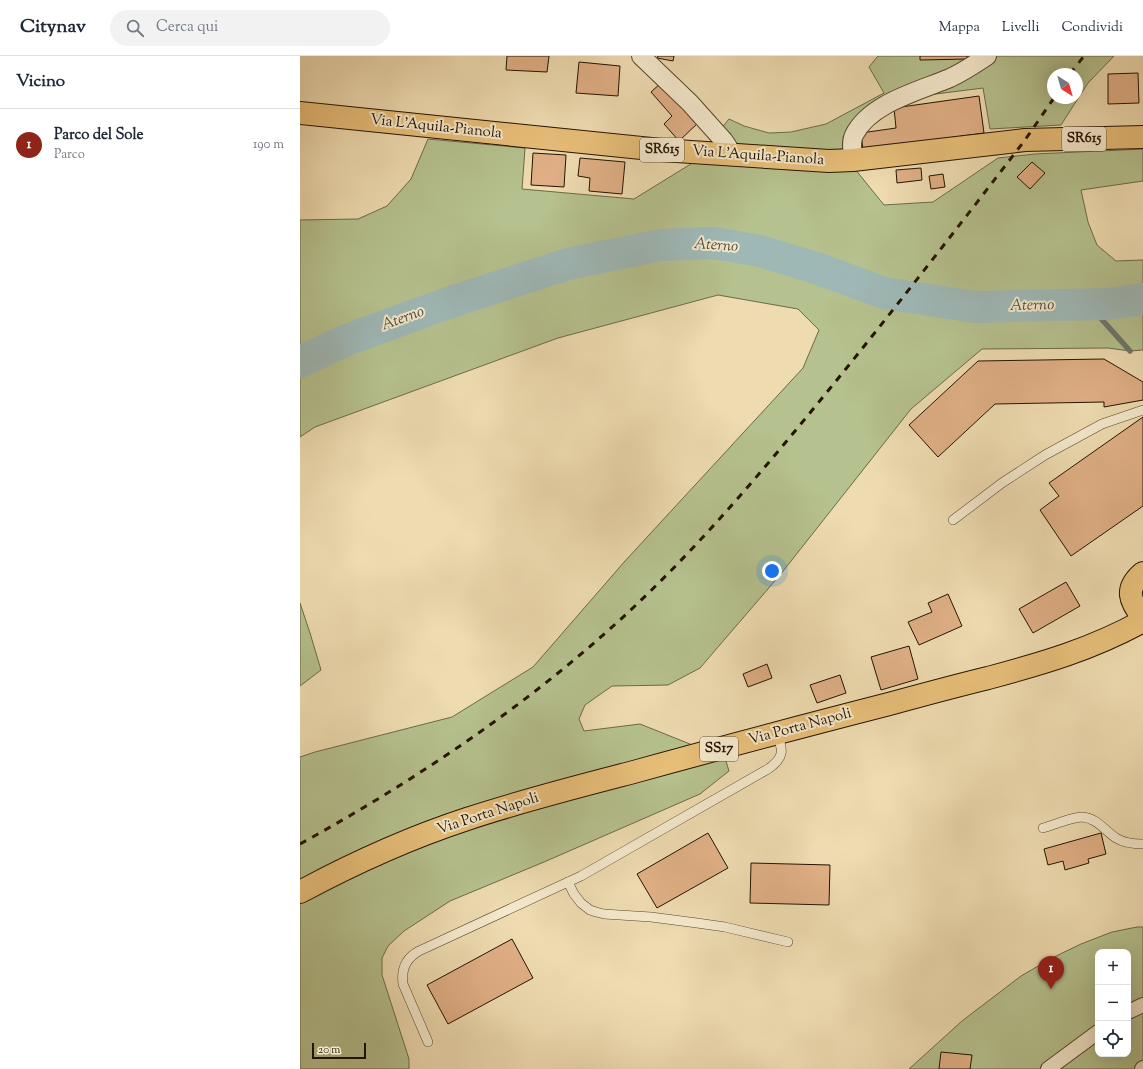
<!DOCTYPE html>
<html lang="it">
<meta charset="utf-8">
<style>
body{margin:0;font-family:"Sorts Mill Goudy",serif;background:#f2f2f3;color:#1f2937}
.controls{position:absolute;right:12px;bottom:12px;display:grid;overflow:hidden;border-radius:8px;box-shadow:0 4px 16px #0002}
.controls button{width:36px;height:36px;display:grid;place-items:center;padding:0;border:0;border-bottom:1px solid #e0e1e3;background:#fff;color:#1f2937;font:20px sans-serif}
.compass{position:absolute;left:747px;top:12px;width:36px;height:36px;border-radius:50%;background:#fff;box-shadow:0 4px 16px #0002;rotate:143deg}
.scale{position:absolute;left:12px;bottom:10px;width:54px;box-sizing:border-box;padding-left:4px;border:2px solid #241300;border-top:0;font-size:11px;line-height:14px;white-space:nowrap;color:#241300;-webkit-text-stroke:3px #f4e8cc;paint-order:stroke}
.you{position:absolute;left:472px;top:515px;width:14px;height:14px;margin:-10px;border:3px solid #fff;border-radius:50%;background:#1a73e8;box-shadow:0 0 0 6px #1a73e833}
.badge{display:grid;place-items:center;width:26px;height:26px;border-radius:50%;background:#8f2418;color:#fff;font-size:13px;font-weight:700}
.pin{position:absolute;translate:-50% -33px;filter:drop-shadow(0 1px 2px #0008)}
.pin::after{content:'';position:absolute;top:21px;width:14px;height:12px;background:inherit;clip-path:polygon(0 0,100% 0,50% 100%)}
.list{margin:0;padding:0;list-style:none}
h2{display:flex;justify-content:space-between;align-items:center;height:52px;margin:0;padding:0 16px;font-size:17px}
h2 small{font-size:13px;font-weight:400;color:#747a83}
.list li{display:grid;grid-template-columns:26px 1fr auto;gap:12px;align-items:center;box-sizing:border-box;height:72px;padding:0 16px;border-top:1px solid #e0e1e3}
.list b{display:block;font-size:15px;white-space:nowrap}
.list p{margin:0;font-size:13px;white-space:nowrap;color:#747a83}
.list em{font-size:13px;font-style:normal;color:#747a83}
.icon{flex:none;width:22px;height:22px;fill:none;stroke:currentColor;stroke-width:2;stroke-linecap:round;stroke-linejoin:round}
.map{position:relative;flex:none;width:843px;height:1013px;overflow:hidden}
header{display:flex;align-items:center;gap:24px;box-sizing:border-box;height:56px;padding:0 20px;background:#fff;border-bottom:1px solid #e0e1e3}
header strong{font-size:19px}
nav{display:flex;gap:22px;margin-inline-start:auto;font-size:14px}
.search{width:280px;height:36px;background:#f2f2f3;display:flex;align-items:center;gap:10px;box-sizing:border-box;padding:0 14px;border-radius:22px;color:#747a83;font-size:15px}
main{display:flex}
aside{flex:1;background:#fff}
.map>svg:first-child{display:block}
.green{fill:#b5c18e;stroke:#6c6a47;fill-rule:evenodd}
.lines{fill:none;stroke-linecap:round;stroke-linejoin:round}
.stream{stroke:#6d766d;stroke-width:5.5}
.river{stroke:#9eb8b6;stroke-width:32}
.building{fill:#e0af85;stroke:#241300}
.service-casing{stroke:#56452c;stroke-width:10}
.pedestrian-casing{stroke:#56452c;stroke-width:16}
.minor-casing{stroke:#56452c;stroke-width:20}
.primary-casing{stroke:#241300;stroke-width:24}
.service{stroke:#f4e8cc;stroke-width:9}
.pedestrian{stroke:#f4e8cc;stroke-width:14}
.minor{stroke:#f4e8cc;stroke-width:18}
.primary{stroke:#e7be78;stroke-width:22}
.rail{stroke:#241300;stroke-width:3;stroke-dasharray:7 7;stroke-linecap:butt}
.labels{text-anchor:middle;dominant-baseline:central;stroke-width:4;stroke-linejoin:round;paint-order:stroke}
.shield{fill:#f4e8cc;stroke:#62533d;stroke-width:1}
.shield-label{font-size:14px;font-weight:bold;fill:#241300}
.street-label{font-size:15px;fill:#241300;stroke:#f4e8cc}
.water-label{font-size:16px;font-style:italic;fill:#4f4d40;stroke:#f4e8cc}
</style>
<header>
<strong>Citynav</strong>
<div class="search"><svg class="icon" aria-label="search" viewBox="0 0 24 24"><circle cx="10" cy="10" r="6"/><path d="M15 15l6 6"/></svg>Cerca qui</div>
<nav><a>Mappa</a><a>Livelli</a><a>Condividi</a></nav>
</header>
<main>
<aside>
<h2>Vicino<small></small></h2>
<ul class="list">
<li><span class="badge">1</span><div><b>Parco del Sole</b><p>Parco</p></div><em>190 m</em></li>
</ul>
</aside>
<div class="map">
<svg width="843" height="1013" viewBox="0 0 843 1013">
<rect width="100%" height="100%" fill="#eedbb0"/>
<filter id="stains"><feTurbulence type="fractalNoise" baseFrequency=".005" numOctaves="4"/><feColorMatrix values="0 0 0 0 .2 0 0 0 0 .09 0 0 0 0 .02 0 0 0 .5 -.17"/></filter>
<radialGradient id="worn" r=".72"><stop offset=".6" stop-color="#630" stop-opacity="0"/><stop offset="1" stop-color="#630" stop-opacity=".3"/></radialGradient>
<g class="green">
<path d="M578 0H814L788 27 761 69 690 73 683 32 620 40 563 63 555 113 584 149 633 146 698 102 735 98 843 93V125L781 134 788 166 797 189 816 205 843 204V294L830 295 808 292 682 293 611 353 480 519 400 612 368 629 312 630 285 649 279 663 284 675 340 668 425 702 429 715 400 738 244 806 150 845 104 875 88 890 82 902V919L109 1003V1013H0V701L15 696 152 661 233 611 325 505 503 312 519 274 498 253 418 239 258 282 15 371 0 381V164L58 163 87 150 111 123 128 83 225 92 222 133 334 143 394 106 429 63 444 70 469 77 491 76 526 68 584 37 569 11ZM753 18H777V42H753Z"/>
<polygon points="0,547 10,577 21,614 0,630"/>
<path d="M837 871H843V1013H609L662 965 721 920 752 902 781 888 812 876ZM798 896H828V998H798Z"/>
</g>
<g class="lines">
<polyline class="stream" points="789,249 830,295"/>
<polyline class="river" points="0,306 44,285 145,248 268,208 361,189 414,187 460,195 516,212 584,237 675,251 806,248 843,243"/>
</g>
<g class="building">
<polygon points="207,0 249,0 247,16 206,14"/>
<polygon points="358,0 374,0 373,5 357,2"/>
<polygon points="620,0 667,0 667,3 620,4"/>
<polygon points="279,6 320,10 318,40 276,37"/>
<polygon points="838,17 839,47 808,48 808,18"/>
<polygon points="363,25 399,66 379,85 364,68 372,60 351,36"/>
<polygon points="679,40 684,77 563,94 561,77 596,72 594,52"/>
<polygon points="233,97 266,99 264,131 231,129"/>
<polygon points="280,102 325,106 322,138 289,135 290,122 278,120"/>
<polygon points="732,106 745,117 730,133 717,121"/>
<polygon points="621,112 622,124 597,127 596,114"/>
<polygon points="643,118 645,131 631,133 629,120"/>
<polygon points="804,303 843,326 843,344 804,351 804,346 695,348 638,401 609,369 678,305"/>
<polygon points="843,361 843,450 771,500 740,454 759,440 749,427"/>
<polygon points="766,526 780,550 733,577 719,553"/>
<polygon points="648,538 662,570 619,589 608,566 632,556 628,547"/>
<polygon points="609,590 618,623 581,634 571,601"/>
<polygon points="467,608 472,622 448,631 443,618"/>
<polygon points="540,619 546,637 517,647 510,629"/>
<polygon points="408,777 428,812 357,852 337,818"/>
<polygon points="801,777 806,798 788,803 789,807 765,814 763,805 748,809 744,793"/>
<polygon points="451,807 530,809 529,849 450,847"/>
<polygon points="212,883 233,922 148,968 127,929"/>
<polygon points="641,996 672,999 670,1013 639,1013"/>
</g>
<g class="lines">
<g class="service-casing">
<g id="service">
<polyline points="653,464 702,427 745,399 802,368 843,354"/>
<path d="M743 772C754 769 772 761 782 761 797 762 805 775 816 782 824 787 833 788 843 788"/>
<polyline points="268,826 274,838 281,847 290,854 296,856 304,858 351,861 397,867 425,871 488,886"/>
<path d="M128 986 103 928C101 913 106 902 119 895L281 820 468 713C485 701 483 695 477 677"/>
</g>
</g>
<g class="pedestrian-casing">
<g id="pedestrian">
<polyline points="828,956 843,949"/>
<polyline points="748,1013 798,976"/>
<polyline points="842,1013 843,1012"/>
</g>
</g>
<g class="minor-casing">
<g id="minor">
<polyline points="341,0 390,47 424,85 428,91 430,99"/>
<path d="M553 104C553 96 550 87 554 79 570 47 619 35 650 22 663 16 675 8 687 0"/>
</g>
</g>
<g class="primary-casing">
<g id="primary">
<polyline points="0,57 361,94 529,105 553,104 725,84 843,81"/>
<path d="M843 517C824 533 830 545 843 562"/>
<path d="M0 836C54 807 109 782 167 763 221 745 276 731 330 717 417 693 503 670 589 648 622 639 655 630 688 622 744 607 792 593 843 565"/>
</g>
</g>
<use href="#service" class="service"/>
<use href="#pedestrian" class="pedestrian"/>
<use href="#minor" class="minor"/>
<use href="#primary" class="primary"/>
<g class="rail">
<polyline points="770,18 784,0"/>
<path d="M0 788C120 722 238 642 337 548 413 476 479 395 545 314 606 238 666 161 725 84L754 42"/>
</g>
</g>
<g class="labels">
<g class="shield">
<rect x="762" y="71" width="44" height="24" rx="3"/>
<rect x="340" y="82" width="44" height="24" rx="3"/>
<rect x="400" y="681" width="38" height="24" rx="3"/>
</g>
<g class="shield-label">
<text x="784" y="83">SR615</text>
<text x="362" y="94">SR615</text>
<text x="419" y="693">SS17</text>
</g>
<g class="street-label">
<text transform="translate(136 71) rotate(6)">Via L'Aquila-Pianola</text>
<text transform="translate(458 100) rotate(4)">Via L'Aquila-Pianola</text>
<text transform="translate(500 671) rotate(-15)">Via Porta Napoli</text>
<text transform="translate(188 758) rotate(-18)">Via Porta Napoli</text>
</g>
<g class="water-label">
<text transform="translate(416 190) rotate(4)">Aterno</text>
<text transform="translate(732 250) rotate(-1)">Aterno</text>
<text transform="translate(103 263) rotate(-20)">Aterno</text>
</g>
</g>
<rect width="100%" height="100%" filter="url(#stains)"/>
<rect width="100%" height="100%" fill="url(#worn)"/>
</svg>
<div class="controls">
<button>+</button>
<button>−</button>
<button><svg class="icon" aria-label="locate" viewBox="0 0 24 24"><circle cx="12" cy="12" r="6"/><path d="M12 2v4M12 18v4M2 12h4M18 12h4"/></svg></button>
</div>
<svg class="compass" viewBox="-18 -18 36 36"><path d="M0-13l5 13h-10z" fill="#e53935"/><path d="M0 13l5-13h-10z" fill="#747a83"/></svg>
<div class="scale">20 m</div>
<div class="you"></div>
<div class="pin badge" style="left:751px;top:933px">1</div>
</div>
</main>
